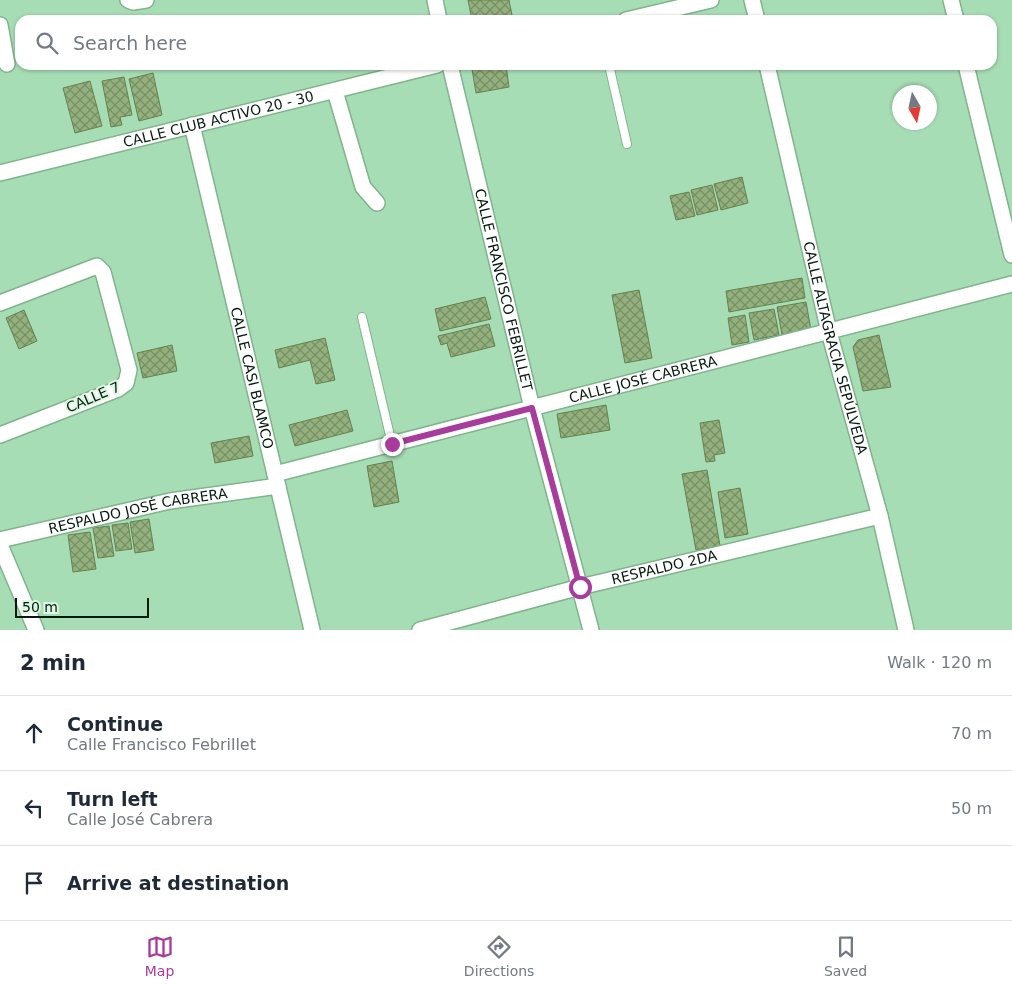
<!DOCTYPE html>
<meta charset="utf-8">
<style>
body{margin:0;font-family:"DejaVu Sans",sans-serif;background:#f2f2f3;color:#1f2937}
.compass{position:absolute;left:892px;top:85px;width:45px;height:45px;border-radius:50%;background:#fff;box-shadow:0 1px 4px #0004;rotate:171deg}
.scale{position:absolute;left:15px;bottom:12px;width:134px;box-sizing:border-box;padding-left:5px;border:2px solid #061b0d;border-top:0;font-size:14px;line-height:18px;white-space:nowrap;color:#061b0d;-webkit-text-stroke:4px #dcf7e2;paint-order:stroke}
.stop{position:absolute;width:15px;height:15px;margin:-11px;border:4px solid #a83c9c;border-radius:50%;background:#fff}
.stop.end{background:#a83c9c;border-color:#fff;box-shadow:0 1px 5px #0008}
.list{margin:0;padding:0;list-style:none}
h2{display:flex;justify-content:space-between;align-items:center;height:65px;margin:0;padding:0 20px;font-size:21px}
h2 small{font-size:16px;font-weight:400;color:#747a83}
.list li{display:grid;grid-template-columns:32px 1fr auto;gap:15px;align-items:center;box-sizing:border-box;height:75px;padding:0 20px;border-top:1px solid #e0e1e3}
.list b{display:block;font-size:19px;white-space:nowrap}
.list p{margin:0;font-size:16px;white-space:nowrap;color:#747a83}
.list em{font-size:16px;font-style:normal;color:#747a83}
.icon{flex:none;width:28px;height:28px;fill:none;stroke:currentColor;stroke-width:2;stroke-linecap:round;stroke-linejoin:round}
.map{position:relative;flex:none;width:1012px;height:630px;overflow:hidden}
.search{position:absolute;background:#fff;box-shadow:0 1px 4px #0004;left:15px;right:15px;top:15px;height:55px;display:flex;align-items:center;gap:12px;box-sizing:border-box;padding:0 18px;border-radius:15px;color:#747a83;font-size:19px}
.sheet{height:290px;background:#fff}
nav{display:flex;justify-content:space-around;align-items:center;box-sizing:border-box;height:70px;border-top:1px solid #e0e1e3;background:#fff;font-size:14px;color:#747a83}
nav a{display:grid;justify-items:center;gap:2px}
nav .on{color:#a83c9c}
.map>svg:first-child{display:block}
.building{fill:url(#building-cross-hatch);stroke:#65814f}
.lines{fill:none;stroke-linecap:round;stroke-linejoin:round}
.service-casing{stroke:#7fb48d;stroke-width:10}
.minor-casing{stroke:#7fb48d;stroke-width:18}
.service{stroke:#fff;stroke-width:8}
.minor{stroke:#fff;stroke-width:15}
.route{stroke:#a83c9c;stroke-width:6}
.labels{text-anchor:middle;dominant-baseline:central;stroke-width:4;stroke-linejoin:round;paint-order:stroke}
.street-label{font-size:14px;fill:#061b0d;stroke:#dcf7e2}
</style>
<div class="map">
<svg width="1012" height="630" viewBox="0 0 1012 630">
<defs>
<pattern id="building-cross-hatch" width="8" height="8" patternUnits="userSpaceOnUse" patternTransform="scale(1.25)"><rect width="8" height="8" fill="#94b17d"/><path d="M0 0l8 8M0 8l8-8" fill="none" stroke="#778f65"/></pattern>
</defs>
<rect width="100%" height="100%" fill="#a7ddb5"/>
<g class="building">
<polygon points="468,0 509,0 513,20 472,20"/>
<polygon points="495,65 506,65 509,87 476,93 472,69"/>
<polygon points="153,73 162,115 139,121 129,79"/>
<polygon points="124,77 132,115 120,117 122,125 111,127 102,81"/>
<polygon points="90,81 102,126 75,133 63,88"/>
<polygon points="742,177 748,203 721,210 714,184"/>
<polygon points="712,185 718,210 697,215 691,190"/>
<polygon points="689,192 695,216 676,220 670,196"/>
<polygon points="802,278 805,298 729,312 726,291"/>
<polygon points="639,290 652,358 625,363 612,295"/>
<polygon points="485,297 491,319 440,331 435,309"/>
<polygon points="806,302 811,330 782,335 777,307"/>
<polygon points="774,309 779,335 754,340 749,313"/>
<polygon points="24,310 37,341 19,349 6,318"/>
<polygon points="745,315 749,342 732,345 728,318"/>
<polygon points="489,324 495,346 451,357 447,343 441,345 438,336"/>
<polygon points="879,335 891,387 863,391 853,347 858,340"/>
<polygon points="325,338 335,380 316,384 310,360 279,368 275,350"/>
<polygon points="172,345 177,371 143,378 137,353"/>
<polygon points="606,405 610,430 561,438 557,414"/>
<polygon points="347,410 353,431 295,446 289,425"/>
<polygon points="719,420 725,453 714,455 715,461 706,462 700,423"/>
<polygon points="249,436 253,456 215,463 211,443"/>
<polygon points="392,461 399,502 374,507 367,466"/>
<polygon points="707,470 720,546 696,550 682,474"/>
<polygon points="740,488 748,534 725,538 718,492"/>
<polygon points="149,519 154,550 135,553 130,522"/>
<polygon points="128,523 132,549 116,551 112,525"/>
<polygon points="109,526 114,556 98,558 93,528"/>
<polygon points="90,532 96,569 73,572 68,535"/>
</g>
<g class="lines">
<g class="service-casing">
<g id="service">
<polyline points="609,65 627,144"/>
<polyline points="362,317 392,444"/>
</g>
</g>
<g class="minor-casing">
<g id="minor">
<polyline points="128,0 133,2 146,0"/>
<polyline points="435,0 439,20"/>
<polyline points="752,0 757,20"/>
<polyline points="951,0 956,20"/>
<polyline points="626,20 711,0"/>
<polyline points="0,25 7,64"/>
<path id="s1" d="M450 65 532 408 591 630"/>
<path id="s2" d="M767 65 829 332 880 516 906 630"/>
<polyline points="966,65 1012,255"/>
<polyline points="335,91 363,187 377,203"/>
<path id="s3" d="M192 125 312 630"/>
<path id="s4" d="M0 173 437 65"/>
<polyline points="0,303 97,266 103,272 129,370 126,383 118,389 0,435"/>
<path id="s5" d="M275 474 1012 284"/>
<path id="s6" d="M0 540 170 501 278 486"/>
<polyline points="0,545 36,630"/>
<path id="s7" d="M420 630 580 587 880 516"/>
</g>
</g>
<use href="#service" class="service"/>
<use href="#minor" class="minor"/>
</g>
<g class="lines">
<polyline class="route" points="392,444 532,408 580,587"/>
</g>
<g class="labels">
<g class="street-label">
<text stroke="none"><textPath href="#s4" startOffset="225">CALLE CLUB ACTIVO 20 - 30</textPath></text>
<text stroke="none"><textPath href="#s1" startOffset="231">CALLE FRANCISCO FEBRILLET</textPath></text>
<text stroke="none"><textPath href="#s2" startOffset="291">CALLE ALTAGRACIA SEPÚLVEDA</textPath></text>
<text stroke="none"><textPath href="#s3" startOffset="260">CALLE CASI BLAMCO</textPath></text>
<text stroke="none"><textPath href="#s5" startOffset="380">CALLE JOSÉ CABRERA</textPath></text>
<text transform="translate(93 397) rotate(-23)">CALLE 7</text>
<text stroke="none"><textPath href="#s6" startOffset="141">RESPALDO JOSÉ CABRERA</textPath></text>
<text stroke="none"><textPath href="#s7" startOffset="252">RESPALDO 2DA</textPath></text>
</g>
</g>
</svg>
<svg class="compass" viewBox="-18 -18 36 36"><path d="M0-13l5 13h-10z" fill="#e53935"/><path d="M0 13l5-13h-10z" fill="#747a83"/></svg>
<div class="scale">50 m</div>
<div class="stop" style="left:580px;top:587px"></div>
<div class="stop end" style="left:392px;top:444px"></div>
<div class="search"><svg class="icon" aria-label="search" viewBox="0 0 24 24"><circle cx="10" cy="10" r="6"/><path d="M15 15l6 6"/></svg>Search here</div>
</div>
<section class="sheet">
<h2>2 min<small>Walk · 120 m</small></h2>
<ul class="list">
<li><svg class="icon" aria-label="ahead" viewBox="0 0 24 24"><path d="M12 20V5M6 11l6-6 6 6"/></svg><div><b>Continue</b><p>Calle Francisco Febrillet</p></div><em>70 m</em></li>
<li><svg class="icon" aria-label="left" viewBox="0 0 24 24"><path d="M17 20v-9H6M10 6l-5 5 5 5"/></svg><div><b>Turn left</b><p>Calle José Cabrera</p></div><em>50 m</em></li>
<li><svg class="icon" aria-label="arrive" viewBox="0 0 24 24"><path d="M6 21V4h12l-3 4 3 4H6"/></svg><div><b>Arrive at destination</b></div></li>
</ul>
</section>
<nav>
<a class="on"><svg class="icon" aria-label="map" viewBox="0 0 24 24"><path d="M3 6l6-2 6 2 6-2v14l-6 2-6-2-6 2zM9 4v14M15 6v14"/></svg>Map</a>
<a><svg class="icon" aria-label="directions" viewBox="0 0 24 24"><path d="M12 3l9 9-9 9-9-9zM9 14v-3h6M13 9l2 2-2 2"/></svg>Directions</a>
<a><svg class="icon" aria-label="saved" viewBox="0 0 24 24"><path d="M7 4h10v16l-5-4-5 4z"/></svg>Saved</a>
</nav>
